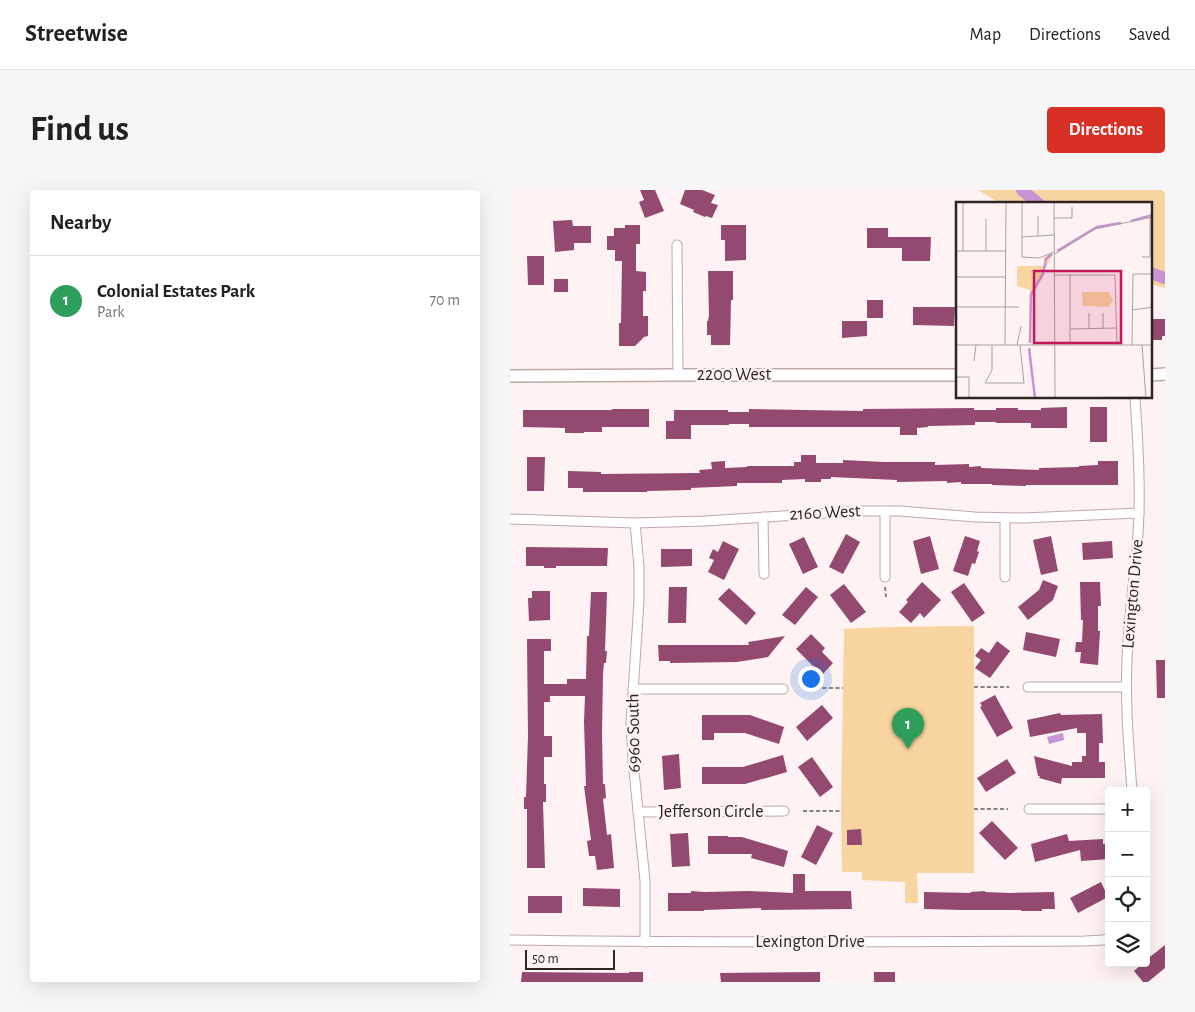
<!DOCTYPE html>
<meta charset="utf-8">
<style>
body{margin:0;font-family:"Alegreya Sans",sans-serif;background:#f6f6f6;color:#202124}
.controls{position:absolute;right:15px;bottom:15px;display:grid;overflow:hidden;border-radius:5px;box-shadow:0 5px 20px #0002}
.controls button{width:45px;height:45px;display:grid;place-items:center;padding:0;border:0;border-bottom:1px solid #e0e0e0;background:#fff;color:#202124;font:25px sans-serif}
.scale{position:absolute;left:15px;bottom:12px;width:90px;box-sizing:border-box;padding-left:5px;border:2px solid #2e2424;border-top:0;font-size:14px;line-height:18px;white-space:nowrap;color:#2e2424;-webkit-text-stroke:4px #fef2f2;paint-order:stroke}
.you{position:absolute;left:300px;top:488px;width:18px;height:18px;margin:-12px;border:4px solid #fff;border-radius:50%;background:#1a73e8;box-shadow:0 0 0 8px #1a73e833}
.badge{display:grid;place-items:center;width:32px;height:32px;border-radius:50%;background:#d93025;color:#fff;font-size:16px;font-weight:700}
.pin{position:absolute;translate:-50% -41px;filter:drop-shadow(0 1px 2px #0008)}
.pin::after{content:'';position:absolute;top:26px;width:18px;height:15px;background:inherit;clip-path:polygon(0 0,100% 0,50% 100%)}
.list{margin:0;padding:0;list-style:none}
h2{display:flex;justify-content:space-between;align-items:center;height:65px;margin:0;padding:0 20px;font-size:21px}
h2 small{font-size:16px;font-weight:400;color:#757577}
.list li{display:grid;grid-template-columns:32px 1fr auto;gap:15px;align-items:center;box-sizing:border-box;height:90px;padding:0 20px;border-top:1px solid #e0e0e0}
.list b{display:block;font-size:19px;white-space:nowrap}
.list p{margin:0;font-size:16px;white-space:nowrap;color:#757577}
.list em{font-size:16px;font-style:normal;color:#757577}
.icon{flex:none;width:28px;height:28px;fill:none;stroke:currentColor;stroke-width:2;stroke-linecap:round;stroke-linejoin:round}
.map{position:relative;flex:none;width:655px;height:792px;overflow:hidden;border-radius:5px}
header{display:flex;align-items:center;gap:30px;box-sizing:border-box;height:70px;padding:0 25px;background:#fff;border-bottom:1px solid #e0e0e0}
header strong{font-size:24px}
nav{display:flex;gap:28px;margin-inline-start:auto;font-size:18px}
.intro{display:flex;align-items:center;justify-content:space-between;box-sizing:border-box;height:120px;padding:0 30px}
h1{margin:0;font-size:35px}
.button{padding:12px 22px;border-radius:5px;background:#d93025;color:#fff;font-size:18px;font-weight:700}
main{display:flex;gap:30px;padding:0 30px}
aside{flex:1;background:#fff;border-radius:5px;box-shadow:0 5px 20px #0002}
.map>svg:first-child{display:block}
.green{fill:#f8d5a0}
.water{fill:#c893d5}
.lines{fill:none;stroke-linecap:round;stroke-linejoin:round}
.canal{stroke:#c893d5;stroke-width:12}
.building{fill:#934970}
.minor-casing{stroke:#c1a8a7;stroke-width:11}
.tertiary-casing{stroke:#c1a8a7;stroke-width:14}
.path{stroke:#8d8282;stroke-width:2;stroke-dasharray:4 2.5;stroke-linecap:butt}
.minor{stroke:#fff;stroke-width:9}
.tertiary{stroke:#fff;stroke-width:11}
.labels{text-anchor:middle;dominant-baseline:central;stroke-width:5;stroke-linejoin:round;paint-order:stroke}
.street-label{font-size:18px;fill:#2e2424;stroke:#fef2f2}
.inset-river{fill:none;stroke:#c893d5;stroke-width:2.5}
.inset-road{fill:none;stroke:#aba0a0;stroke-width:1}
.view{fill:#c2185b;fill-opacity:0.15;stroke:#c2185b;stroke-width:2.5}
.inset-edge{fill:none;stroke:#2e2424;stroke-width:2.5}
</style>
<header>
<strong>Streetwise</strong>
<nav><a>Map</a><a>Directions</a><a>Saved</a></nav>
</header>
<div class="intro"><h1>Find us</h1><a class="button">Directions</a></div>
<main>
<aside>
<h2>Nearby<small></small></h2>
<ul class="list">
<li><span class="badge" style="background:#2e9e5b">1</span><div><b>Colonial Estates Park</b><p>Park</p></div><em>70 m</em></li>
</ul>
</aside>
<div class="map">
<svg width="655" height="792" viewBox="0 0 655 792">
<rect width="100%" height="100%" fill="#fef2f2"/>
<g class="green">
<polygon points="468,0 655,0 655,98 641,94 641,14 492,14"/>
<polygon points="464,436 464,683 407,683 408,713 395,713 395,692 352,690 352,682 332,682 331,621 334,439 374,437"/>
</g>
<polygon class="water" points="553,543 554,550 539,554 537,547"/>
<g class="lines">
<g class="canal">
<polyline points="512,0 529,14"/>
<polyline points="641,83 655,88"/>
</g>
</g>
<g class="building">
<polygon points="130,0 145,0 154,21 135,28 129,12 134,10"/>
<polygon points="175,0 192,0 205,5 201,13 208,15 202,28 196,26 195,27 183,22 184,20 170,14"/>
<polygon points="62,30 63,36 81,36 81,53 64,53 64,60 45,62 43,31"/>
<polygon points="115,35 130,35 130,54 126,54 126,81 136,82 136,101 133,101 133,126 138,126 138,146 134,147 125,156 109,156 109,133 111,133 112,71 105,71 105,60 97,60 97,46 104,46 104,38 115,38"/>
<polygon points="211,35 236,35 236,70 215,71 215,50 211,50"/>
<polygon points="357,38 378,38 378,47 421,47 420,71 392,71 392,58 357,58"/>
<polygon points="17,66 34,66 34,95 18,95"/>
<polygon points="198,81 223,81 223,110 221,110 220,155 201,155 201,145 197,145 197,131 198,131 199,125"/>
<rect x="44" y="89" width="14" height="13"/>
<rect x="357" y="110" width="16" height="18"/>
<polygon points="403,117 445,117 444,136 403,135"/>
<polygon points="641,129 655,129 655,146 652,146 652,150 641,150"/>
<polygon points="332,131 357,131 357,146 332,148"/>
<polygon points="557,217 557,238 521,238 521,233 486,233 486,232 465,232 465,235 418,236 418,237 407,238 407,245 390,245 390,237 239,237 239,234 219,234 219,235 181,235 181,249 156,249 156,231 164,231 164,220 218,220 218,222 239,222 239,219 353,221 353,219 464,218 464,220 486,220 486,218 508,218 508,220 531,220 531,218"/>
<rect x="580" y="217" width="17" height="35"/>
<polygon points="102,219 139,219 139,237 92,237 92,242 74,242 74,243 55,243 55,238 13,237 13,220 102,220"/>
<polygon points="291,265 306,265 306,273 333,273 333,270 374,272 425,272 425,275 459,274 459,277 471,276 471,278 529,280 529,278 569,277 569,276 588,275 588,271 608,271 608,295 516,295 516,296 482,295 482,294 451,294 451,292 437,293 437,291 387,292 387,290 321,287 321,289 311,289 311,292 295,292 295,289 272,290 272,293 227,293 227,296 181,298 181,300 137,301 137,302 73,302 73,298 58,298 58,281 91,282 91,284 190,283 189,280 202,279 201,272 215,271 215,278 237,277 237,276 284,276 284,272 291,272"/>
<polygon points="17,267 35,267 34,301 17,301"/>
<polygon points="336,344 350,352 333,384 319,377"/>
<polygon points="420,346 429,379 411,384 403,351"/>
<polygon points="455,346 470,351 467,361 469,362 465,374 462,373 458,386 443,381"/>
<polygon points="541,346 548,381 531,385 523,350"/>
<polygon points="294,347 308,377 293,384 279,354"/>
<polygon points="213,351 229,359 214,390 198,382 204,370 199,368 203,359 208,362"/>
<polygon points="602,351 603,368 573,370 572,353"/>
<polygon points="16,357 98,358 97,376 46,376 46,378 34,378 34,376 16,376"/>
<polygon points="151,359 182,359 182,376 151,377"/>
<polygon points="533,390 548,396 543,410 518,430 508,417 529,400"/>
<polygon points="412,392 431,410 414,428 410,423 401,433 389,422 398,412 396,410"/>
<polygon points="570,392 590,392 591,416 588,416 588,441 590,441 588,475 570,473 571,462 565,462 566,452 572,452 573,430 571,430"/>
<polygon points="454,393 475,423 462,432 441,402"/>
<polygon points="334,394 356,422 341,433 320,405"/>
<polygon points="159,397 177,397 176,433 158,433"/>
<polygon points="296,397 308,407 285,435 272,425"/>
<polygon points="219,398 246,423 236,435 208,409"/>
<polygon points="22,401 40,401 40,430 19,431 18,408 22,408"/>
<polygon points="81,402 97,402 95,461 97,461 96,473 94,473 93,484 92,543 93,594 95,594 96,608 93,609 97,645 101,644 104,678 87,680 85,666 79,666 77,651 81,650 74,596 76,596 74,532 75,506 40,506 40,512 34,512 34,546 42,546 42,567 34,567 34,594 36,594 36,612 33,612 35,678 17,678 17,619 14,619 14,607 16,607 18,546 17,449 41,449 41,461 34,461 34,494 57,494 57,489 76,489 77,446 79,446"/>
<polygon points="516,442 550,449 546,467 513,460"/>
<polygon points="301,444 315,458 312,462 323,473 312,485 286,459"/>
<polygon points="275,446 258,467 227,472 160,473 160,471 149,471 148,455 239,455 238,452"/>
<polygon points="487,451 500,461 480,488 465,478 471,470 465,466 471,458 479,463"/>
<polygon points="646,470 655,470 655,508 647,508"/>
<polygon points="485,505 503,538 487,547 470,517 472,516 470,513"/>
<polygon points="312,515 323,528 297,551 286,537"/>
<polygon points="550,523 551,525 592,524 593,553 589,553 589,572 595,572 595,588 552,588 551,594 529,588 530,586 528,586 524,566 562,576 562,572 572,572 572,566 576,566 576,543 567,543 567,538 520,547 517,530"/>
<polygon points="192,525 240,525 274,537 269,554 235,543 204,543 204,550 192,550"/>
<polygon points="169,564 171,598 154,600 152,566"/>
<polygon points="273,565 277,582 235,594 192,594 192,577 233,577"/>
<polygon points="302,567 323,597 310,607 288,577"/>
<polygon points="497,569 506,583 476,602 467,588"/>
<polygon points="482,631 508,658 495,670 469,643"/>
<polygon points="307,635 323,643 306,675 291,667"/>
<polygon points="351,639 352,655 337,655 337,640"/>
<polygon points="178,643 180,676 162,677 160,644"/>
<polygon points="557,644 559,651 593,649 593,654 599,653 599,669 571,671 570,660 525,672 521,654"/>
<polygon points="198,646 218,646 218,647 232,647 278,661 274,677 241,668 242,664 198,664"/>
<polygon points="283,684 295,684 295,701 341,701 342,719 251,720 251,718 194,720 194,721 158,721 158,703 181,703 181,701 194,702 239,701 283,703"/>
<polygon points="591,692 598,707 568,723 560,708"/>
<polygon points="73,698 110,699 110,717 73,716"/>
<polygon points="475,701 475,702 499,703 544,702 545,719 532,719 532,721 511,721 511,720 454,720 414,719 414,702 461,703 460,702"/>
<rect x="18" y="706" width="34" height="17"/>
<polygon points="655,755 655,778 638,792 633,792 624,781 633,773 636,773 636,770"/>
<polygon points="12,782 119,783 119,782 133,782 133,792 11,792"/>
<polygon points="310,782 310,792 211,792 210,783"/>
<rect x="364" y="782" width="21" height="10"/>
</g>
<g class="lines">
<g class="minor-casing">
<g id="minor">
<polyline points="167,55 168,185"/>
<polyline points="375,321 375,387"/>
<polyline points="253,327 254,384"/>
<polyline points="0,329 125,333 195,331 351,321 390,321 465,327 513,328 629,323"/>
<polyline points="125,333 129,377 129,411 121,533 123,571 135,691 135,752"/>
<polyline points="495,387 495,328"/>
<polyline points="518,497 616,497"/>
<polyline points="123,499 273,499"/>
<path d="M622 601C619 558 615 515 617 472 618 429 625 387 628 344 631 298 628 253 625 208"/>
<polyline points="519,619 599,619"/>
<polyline points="128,622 274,621"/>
<path d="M0 750C192 753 384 752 575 751L593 750 599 748"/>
</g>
</g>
<g class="tertiary-casing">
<g id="tertiary">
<polyline points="641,185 655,184"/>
<polyline points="0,186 168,185 448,185"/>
</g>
</g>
<g class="path">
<polyline points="375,397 376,407"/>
<polyline points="464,497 499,497"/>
<polyline points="293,498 333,498"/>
<polyline points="464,619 498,619"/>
<polyline points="293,621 331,621"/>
</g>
<use href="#minor" class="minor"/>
<use href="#tertiary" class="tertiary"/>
</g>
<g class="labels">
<g class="street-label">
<text x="224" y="185">2200 West</text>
<text transform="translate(315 323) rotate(-3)">2160 West</text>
<text transform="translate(623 404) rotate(-85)">Lexington Drive</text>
<text transform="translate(124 543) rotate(-91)">6960 South</text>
<text x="201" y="622">Jefferson Circle</text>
<text x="300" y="752">Lexington Drive</text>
</g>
</g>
<g transform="translate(446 12)">
<rect width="196" height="196" fill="#fef2f2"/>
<path d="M97 51 76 95 73 141 74 88 61 84V64H88V55ZM126 90H153L157 98 153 105 127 104Z" fill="#f8d5a0"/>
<path class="inset-river" d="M175 19 197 13M101 49 141 25 165 21M74 141 75 92 87 72 90 57 96 52M73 146 79 196"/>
<path class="inset-road" d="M7 0V49M66 0V55L83 56 98 50M98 0 99 196M82 14V34M98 16H116V5M30 17V49M66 35 99 33M0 49H50M99 52 139 27 197 15M186 55H194V15M114 72V143M99 73H159L161 143M0 75H50M0 105H63M176 108 197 105M133 111V127M147 111V127M115 127 161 126M0 143H197M49 143 50 0M61 143 65 124M176 143 177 72H197M186 143 190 196M18 159 20 143M0 175H13V196M29 181H68L64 143M29 181 36 168V143M90 196 190 195"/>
<path class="view" d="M78 69H165V141H78Z"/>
<rect width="196" height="196" class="inset-edge"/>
</g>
</svg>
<div class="controls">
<button>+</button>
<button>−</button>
<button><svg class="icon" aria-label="locate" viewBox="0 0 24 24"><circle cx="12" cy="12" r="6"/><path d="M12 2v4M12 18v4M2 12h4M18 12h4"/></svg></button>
<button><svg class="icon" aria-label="layers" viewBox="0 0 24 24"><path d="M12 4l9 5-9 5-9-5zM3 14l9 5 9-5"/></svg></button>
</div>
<div class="scale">50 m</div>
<div class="you"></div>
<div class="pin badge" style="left:398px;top:559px;background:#2e9e5b">1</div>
</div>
</main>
